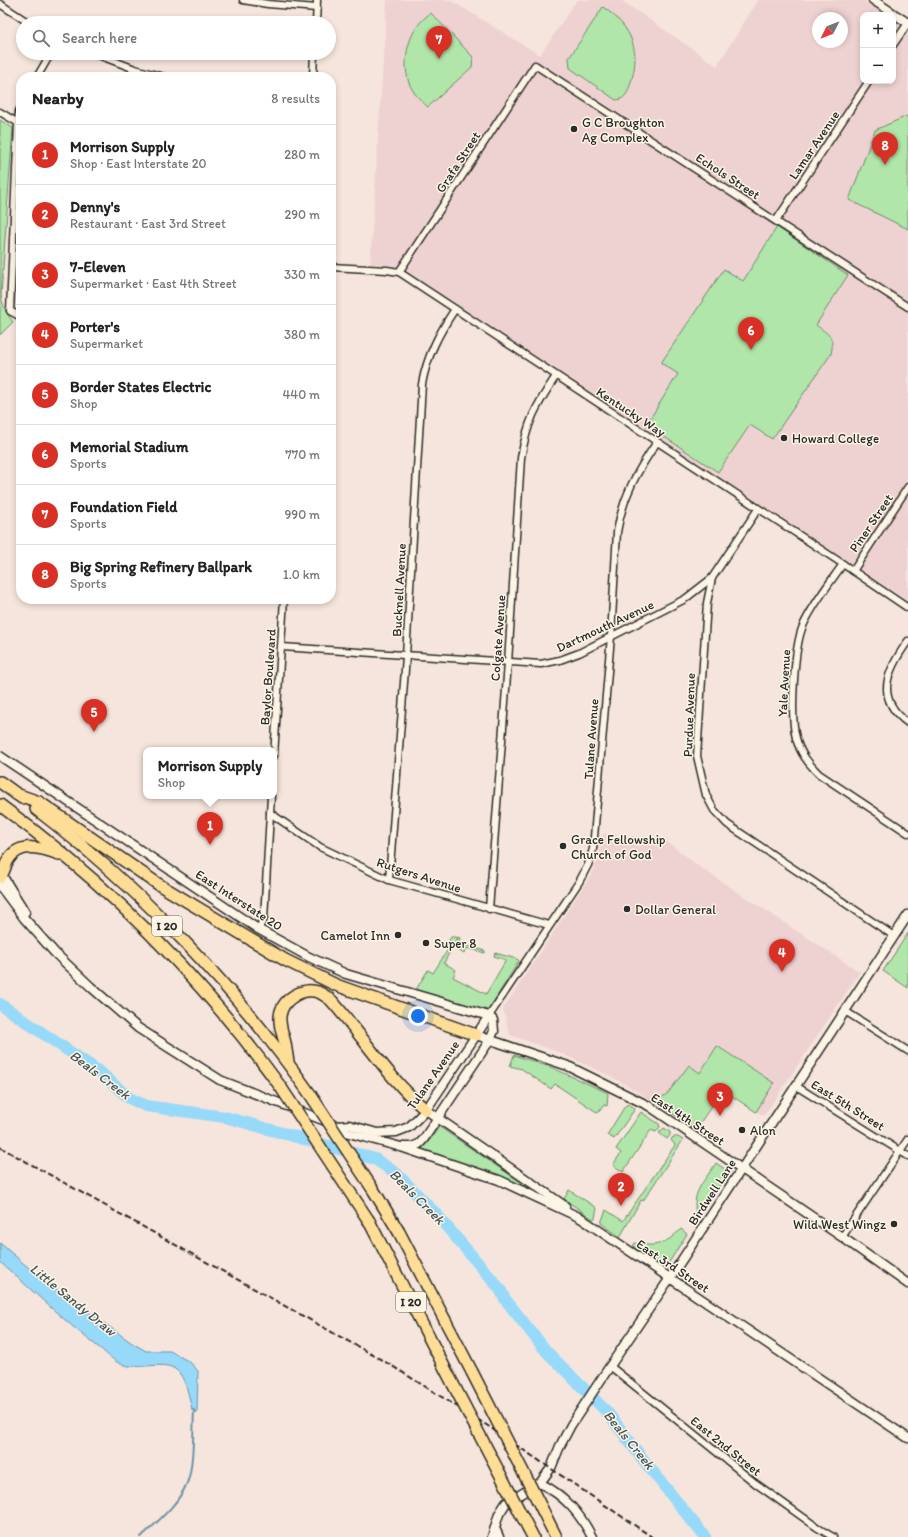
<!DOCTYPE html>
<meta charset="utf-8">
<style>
body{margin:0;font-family:Itim,sans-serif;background:#f2f2f2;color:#222}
.controls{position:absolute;right:12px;top:12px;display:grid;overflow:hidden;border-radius:8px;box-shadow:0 2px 6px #0003}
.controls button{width:36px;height:36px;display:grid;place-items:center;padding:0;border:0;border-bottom:1px solid #e0e0e0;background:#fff;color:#222;font:20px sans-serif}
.compass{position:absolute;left:812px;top:12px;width:36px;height:36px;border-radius:50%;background:#fff;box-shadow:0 2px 6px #0003;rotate:228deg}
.you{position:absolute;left:418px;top:1016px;width:14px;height:14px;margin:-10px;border:3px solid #fff;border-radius:50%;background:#1a73e8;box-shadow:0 0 0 6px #1a73e833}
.badge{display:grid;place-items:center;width:26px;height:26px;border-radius:50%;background:#d93025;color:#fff;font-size:13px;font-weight:700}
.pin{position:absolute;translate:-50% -33px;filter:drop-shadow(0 1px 2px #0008)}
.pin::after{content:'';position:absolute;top:21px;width:14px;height:12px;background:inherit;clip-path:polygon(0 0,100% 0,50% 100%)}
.popup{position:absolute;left:143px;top:747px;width:134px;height:52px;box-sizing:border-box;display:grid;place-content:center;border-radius:8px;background:#fff;filter:drop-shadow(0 1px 3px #0005);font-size:13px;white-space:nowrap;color:#767676}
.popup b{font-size:15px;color:#222}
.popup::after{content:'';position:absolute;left:50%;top:100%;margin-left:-8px;border:8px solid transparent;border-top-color:#fff}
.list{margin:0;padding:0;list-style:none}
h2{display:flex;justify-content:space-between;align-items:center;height:52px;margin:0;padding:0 16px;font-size:17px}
h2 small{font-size:13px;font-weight:400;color:#767676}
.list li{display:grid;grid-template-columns:26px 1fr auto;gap:12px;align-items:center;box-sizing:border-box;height:60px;padding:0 16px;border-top:1px solid #e0e0e0}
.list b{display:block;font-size:15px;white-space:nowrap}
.list p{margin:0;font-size:13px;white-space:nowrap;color:#767676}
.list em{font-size:13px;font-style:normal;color:#767676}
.icon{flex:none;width:22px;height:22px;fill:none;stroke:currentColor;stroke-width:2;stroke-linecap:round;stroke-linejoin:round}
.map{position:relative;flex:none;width:908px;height:1537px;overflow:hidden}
.search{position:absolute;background:#fff;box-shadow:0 2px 6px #0003;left:16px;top:16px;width:320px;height:44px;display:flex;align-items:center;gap:10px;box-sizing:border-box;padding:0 14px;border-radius:22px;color:#767676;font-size:15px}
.panel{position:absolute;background:#fff;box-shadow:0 2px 6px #0003;left:16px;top:72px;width:320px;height:532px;border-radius:16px}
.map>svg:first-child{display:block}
.built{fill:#eed2d1;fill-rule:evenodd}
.green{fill:#b0e6a9;stroke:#6e886a}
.water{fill:#97d9f9;stroke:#6c93a7}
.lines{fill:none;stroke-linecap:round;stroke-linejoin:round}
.stream{stroke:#6c93a7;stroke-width:2}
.river{stroke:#97d9f9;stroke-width:12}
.street-casing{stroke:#2b2b2b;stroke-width:9}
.secondary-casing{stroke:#2b2b2b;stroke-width:11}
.highway-casing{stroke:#2b2b2b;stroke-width:14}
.street{stroke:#fcf5e5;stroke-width:6}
.secondary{stroke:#fcf5e5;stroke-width:8}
.highway{stroke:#fede96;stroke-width:11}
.rail{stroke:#2b2b2b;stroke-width:2;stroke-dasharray:6 3;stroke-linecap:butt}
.highway-bridge-casing{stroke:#2b2b2b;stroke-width:14;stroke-linecap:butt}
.highway-bridge{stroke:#fede96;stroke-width:11}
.poi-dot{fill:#2b2b2b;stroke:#fcf5e5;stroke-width:1.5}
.labels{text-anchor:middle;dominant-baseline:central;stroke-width:3;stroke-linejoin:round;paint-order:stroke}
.shield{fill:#fcf5e5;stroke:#6a6863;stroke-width:1}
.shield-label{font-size:12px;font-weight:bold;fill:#2b2b2b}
.poi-label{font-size:13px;fill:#2b2b2b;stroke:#fcf5e5;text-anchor:start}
.street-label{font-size:13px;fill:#2b2b2b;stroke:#fcf5e5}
.water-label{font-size:14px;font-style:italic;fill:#46565e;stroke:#fcf5e5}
</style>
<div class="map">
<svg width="908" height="1537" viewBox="0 0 908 1537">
<rect width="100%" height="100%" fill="#f6e5dc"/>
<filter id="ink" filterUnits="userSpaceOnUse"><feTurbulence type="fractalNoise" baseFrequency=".025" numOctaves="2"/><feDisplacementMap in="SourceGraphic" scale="8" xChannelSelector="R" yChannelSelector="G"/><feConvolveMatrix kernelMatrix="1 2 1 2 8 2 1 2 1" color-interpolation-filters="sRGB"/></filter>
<g filter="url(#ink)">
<g class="built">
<path d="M387 0H450L540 55 577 0H621L717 66 758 0H863L886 15H863V81H893V20L908 30V601L412 275 391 265 370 264ZM818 18H842V42H818Z"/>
<polygon points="21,220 21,309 15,300"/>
<polygon points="603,834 662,838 701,868 860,972 764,1116 723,1088 695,1129 640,1093 610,1076 558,1052 510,1035 503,1009 591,875 599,857"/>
</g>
<g class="green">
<path d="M603 7C632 27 642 51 630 85 628 93 624 100 616 100L570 68 569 58Z"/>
<path d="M431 13 473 57 472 67 428 107C420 100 413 93 409 83 401 59 409 27 431 13Z"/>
<polygon points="907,116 908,117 908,229 849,200 875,130"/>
<path d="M0 120 13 128 1 295C3 307 6 313 13 322L0 335Z"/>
<path d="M777 227 848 275 816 325C829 335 835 336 831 354L772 439 750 425 718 472 646 425 678 374 661 363 724 269 743 281Z"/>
<polygon points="908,933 908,988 883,971"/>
<polygon points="451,937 457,937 444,963 456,970 453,977 486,994 506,960 494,956 495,953 517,959 519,961 489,1009 486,1011 416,991 417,988 428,970 433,973 452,943 449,940"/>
<polygon points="458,937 460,938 459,943 485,951 485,953 467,948 464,954 455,948"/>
<polygon points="717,1046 774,1083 756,1112 723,1090 695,1130 659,1103 660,1099 668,1093 689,1065 700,1073"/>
<polygon points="514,1055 553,1068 608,1093 607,1106 604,1105 598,1113 555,1084 551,1089 522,1069 510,1066"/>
<polygon points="628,1104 635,1109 614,1139 607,1135 625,1106"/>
<polygon points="641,1112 659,1124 660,1127 656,1132 651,1130 623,1172 613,1165 621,1153 616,1149"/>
<polygon points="439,1127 441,1128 535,1192 419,1150 430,1140"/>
<polygon points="664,1128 670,1132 670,1135 667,1139 659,1133"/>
<polygon points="673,1137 678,1137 683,1140 643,1201 641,1200 620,1237 601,1223 606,1210 623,1221 675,1145 671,1140"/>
<path d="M716 1163 729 1172 697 1218C690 1193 703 1183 716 1163Z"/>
<polygon points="569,1190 597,1208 595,1218 593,1219 564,1199"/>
<path d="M681 1229 687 1234 668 1264 665 1266 662 1265 633 1246 635 1243C656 1248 666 1244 681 1229Z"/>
</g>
<path class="water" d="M0 1243 37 1275 132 1343 146 1351H170L190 1362 198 1371 197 1413 192 1410C189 1397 186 1377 175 1369 163 1360 137 1371 121 1364 113 1361 104 1351 97 1346 63 1320 32 1290 0 1262Z"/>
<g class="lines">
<path class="stream" d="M141 1537C158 1521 178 1505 187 1483 194 1467 193 1428 194 1410"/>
<polyline class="river" points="0,1004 101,1073 129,1098 146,1106 225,1117 375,1159 397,1174 436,1214 500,1289 505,1299 547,1352 607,1412 645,1462 705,1537"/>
<g class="street-casing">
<g id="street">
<polyline points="243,0 268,4 317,8"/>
<polyline points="0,4 29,23"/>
<polyline points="316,23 317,0"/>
<polyline points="893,45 908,23"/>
<polyline points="93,53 135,69 164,77"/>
<polyline points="37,77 51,53"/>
<polyline points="313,77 314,53"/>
<polyline points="21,107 19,111 18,123 10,311 21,317"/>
<polyline points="0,112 20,124"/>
<polyline points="776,221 869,81"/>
<polyline points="331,267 387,270 399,272 843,564 908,608"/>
<polyline points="399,272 535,65 908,307"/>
<polyline points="758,509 712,578 707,603 697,756 706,795 714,810 727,824 894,936"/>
<path d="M843 564C829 584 813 604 803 626 794 647 790 716 796 738 800 753 808 763 819 774L908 833"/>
<polyline points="853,571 908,487"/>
<path d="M908 641C888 669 873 698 908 723"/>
<polyline points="282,647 541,664 560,660 579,653 685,599 712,578"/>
<polyline points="274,756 284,599"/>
<polyline points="270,813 320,847 389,880 549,925"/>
<path d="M389 880 406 656 422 384C427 356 439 333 455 309"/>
<path d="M489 909 508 663 521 458C527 422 536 406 556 376"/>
<polyline points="258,929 264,919 271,796"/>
<polyline points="845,1011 908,1051"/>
<path d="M489 1016 579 882 588 865 593 849 611 636 617 532C623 496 636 473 657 442"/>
<polyline points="796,1086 908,1156"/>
<polyline points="842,1237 908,1139"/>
<polyline points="610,1366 755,1483 818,1528 833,1537"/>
</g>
</g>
<g class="secondary-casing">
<g id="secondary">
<polyline points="873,0 908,23"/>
<polyline points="0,756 258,929 309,957 346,974 489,1016 493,1020 494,1031 490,1040 423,1140 419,1144 412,1147 401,1147"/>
<polyline points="0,872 25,912"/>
<polyline points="0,886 24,918 55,953 91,987 138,1028 220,1080 338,1126 345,1132 401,1147 499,1180 583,1219"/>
<polyline points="476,1035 568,1066 649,1106 842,1237 908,1284"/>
<polyline points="426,1110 565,1206"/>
<polyline points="338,1126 349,1125 377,1133 396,1132 409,1127 426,1110 489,1016"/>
<polyline points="579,1217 908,1438"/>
<path d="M540 1483C565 1496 579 1512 592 1537"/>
<polyline points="495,1528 499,1537"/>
<polyline points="492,1537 499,1514 506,1503 540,1483 551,1468 560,1446 571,1425 610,1366 670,1278 908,915"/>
</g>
</g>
<g class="highway-casing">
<g id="highway">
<polyline points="0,782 22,798"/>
<polyline points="16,794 39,802 158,884 285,960 336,985 476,1035"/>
<path d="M0 805C107 883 202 979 280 1086"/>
<path d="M36 809C140 888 235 987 310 1094"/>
<path d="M0 877C4 873 5 865 8 860 20 841 42 848 59 854"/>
<path d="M288 1062C287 1056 286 1049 285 1043 283 1034 279 1026 280 1016 282 999 303 987 318 992 323 994 327 997 331 1000 363 1036 389 1080 426 1110"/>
<polyline points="369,1221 453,1384"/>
<polyline points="399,1232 472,1372"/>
<polyline points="543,1511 556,1537"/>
<polyline points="523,1518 533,1537"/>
</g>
</g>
<use href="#street" class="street"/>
<use href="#secondary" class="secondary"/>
<use href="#highway" class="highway"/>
<polyline class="rail" points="0,1147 389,1364 485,1424 652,1537"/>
<g class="highway-bridge-casing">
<g id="highway-bridge">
<polyline points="280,1086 369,1221"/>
<polyline points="310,1094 374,1191 399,1232"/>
<polyline points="472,1372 543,1511"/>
<polyline points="453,1384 523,1518"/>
</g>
</g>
<use href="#highway-bridge" class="highway-bridge"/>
</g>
</g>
<g class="poi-dot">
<circle cx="574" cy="129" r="4"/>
<circle cx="784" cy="438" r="4"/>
<circle cx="563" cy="846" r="4"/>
<circle cx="627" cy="909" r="4"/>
<circle cx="398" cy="935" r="4"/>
<circle cx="426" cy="943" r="4"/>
<circle cx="742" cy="1130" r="4"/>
<circle cx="894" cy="1224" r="4"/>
</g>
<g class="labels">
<g class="shield">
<rect x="152" y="916" width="30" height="20" rx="3"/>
<rect x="396" y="1292" width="30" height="20" rx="3"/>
</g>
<g class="shield-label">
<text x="167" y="926">I 20</text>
<text x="411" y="1302">I 20</text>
</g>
<g class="poi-label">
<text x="582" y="122">G C Broughton<tspan x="582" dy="15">Ag Complex</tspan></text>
<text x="792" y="438">Howard College</text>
<text x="571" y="839">Grace Fellowship<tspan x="571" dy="15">Church of God</tspan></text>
<text x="635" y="909">Dollar General</text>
<text x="390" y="935" text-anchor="end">Camelot Inn</text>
<text x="434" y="943">Super 8</text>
<text x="750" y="1130">Alon</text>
<text x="886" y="1224" text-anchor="end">Wild West Wingz</text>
</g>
<g class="street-label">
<text transform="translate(814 145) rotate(-56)">Lamar Avenue</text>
<text transform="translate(458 162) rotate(-57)">Grafa Street</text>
<text transform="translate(728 176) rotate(33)">Echols Street</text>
<text transform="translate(631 412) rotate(33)">Kentucky Way</text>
<text transform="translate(871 523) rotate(-56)">Piner Street</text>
<text transform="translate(399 590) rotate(-87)">Bucknell Avenue</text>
<text transform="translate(605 626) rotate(-25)">Dartmouth Avenue</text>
<text transform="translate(498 638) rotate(-86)">Colgate Avenue</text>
<text transform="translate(268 677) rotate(-86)">Baylor Boulevard</text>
<text transform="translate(784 683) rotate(-87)">Yale Avenue</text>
<text transform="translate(689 715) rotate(-88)">Purdue Avenue</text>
<text transform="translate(591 739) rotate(-86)">Tulane Avenue</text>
<text transform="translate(419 875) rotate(18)">Rutgers Avenue</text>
<text transform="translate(239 900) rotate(33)">East Interstate 20</text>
<text transform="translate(433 1075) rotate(-55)">Tulane Avenue</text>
<text transform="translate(848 1105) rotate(32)">East 5th Street</text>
<text transform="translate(688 1119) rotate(33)">East 4th Street</text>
<text transform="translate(712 1192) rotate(-57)">Birdwell Lane</text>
<text transform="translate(673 1266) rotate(34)">East 3rd Street</text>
<text transform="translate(726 1446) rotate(39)">East 2nd Street</text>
</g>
<g class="water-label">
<text transform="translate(100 1075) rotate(37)">Beals Creek</text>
<text transform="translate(417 1197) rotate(45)">Beals Creek</text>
<text transform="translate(73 1300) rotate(39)">Little Sandy Draw</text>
<text transform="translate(629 1440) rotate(51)">Beals Creek</text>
</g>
</g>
</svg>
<div class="controls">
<button>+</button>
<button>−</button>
</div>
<svg class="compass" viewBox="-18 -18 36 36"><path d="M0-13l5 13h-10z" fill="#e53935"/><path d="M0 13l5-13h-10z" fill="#767676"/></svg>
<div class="you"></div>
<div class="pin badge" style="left:210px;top:845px">1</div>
<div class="popup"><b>Morrison Supply</b>Shop</div>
<div class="pin badge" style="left:621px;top:1206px">2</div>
<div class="pin badge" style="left:720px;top:1116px">3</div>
<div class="pin badge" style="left:782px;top:972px">4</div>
<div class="pin badge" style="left:94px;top:732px">5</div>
<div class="pin badge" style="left:751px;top:350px">6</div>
<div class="pin badge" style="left:439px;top:59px">7</div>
<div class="pin badge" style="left:885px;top:165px">8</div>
<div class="search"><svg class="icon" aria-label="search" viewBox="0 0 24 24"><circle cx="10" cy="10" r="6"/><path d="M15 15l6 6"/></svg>Search here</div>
<section class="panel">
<h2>Nearby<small>8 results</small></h2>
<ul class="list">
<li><span class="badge">1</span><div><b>Morrison Supply</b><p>Shop · East Interstate 20</p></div><em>280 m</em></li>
<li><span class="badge">2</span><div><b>Denny's</b><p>Restaurant · East 3rd Street</p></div><em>290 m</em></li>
<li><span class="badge">3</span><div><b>7-Eleven</b><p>Supermarket · East 4th Street</p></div><em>330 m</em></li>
<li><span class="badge">4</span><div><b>Porter's</b><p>Supermarket</p></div><em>380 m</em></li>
<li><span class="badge">5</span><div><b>Border States Electric</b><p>Shop</p></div><em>440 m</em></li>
<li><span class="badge">6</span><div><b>Memorial Stadium</b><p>Sports</p></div><em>770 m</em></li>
<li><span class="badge">7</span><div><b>Foundation Field</b><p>Sports</p></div><em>990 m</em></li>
<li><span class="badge">8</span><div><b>Big Spring Refinery Ballpark</b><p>Sports</p></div><em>1.0 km</em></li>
</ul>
</section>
</div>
